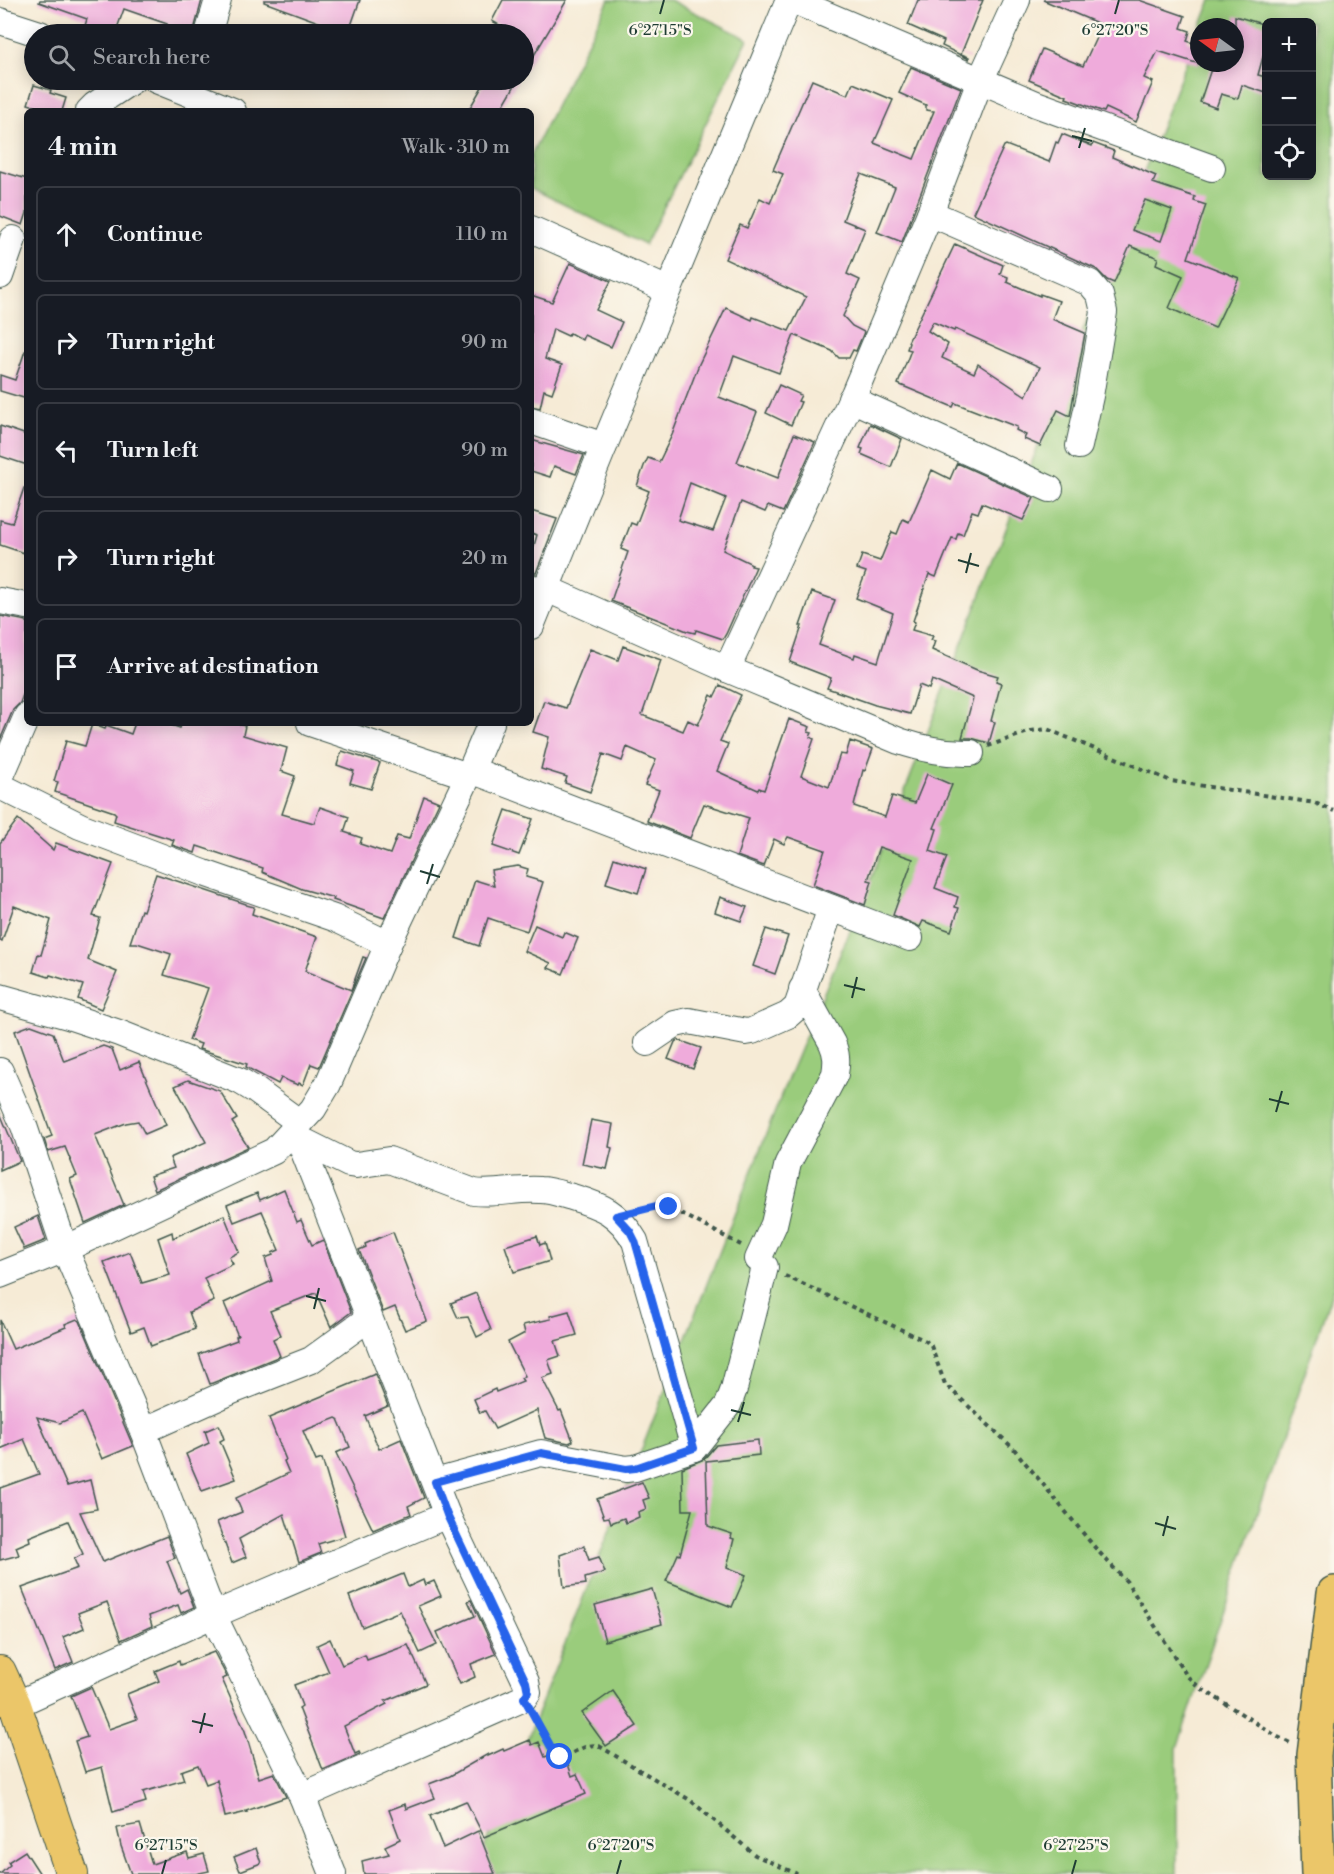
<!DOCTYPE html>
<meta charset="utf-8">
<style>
body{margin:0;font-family:"Libre Bodoni",serif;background:#20242c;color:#f1f3f6}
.controls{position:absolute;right:18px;top:18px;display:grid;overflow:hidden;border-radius:9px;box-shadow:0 3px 15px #0003}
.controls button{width:54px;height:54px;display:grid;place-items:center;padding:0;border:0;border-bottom:2px solid #363941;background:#171b24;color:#f1f3f6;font:30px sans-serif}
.compass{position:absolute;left:1190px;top:18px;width:54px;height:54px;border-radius:50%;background:#171b24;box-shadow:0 3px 15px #0003;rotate:285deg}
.stop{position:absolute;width:18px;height:18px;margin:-14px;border:4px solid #2563eb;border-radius:50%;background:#fff}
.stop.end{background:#2563eb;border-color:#fff;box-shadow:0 2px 6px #0008}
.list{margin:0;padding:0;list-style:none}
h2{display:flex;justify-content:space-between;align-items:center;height:78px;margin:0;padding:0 24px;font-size:26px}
h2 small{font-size:20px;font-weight:400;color:#9ea1a6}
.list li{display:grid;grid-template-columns:39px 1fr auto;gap:18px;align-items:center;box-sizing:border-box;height:96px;margin:0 12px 12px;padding:0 12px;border:2px solid #363941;border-radius:9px}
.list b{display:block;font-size:22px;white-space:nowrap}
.list em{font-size:20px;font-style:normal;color:#9ea1a6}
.icon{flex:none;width:33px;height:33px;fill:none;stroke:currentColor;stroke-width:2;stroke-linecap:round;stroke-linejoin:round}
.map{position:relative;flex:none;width:1334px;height:1874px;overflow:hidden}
.search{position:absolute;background:#171b24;box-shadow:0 3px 15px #0003;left:24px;top:24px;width:510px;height:66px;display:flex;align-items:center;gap:15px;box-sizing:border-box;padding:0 21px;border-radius:33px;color:#9ea1a6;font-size:22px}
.panel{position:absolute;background:#171b24;box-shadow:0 3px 15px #0003;left:24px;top:108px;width:510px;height:618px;border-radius:9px}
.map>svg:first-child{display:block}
.green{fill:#9acc7c;stroke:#5c8458;stroke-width:1.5;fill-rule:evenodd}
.building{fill:#efabdb;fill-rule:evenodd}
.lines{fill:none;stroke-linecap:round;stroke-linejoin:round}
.minor-casing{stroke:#3f574c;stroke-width:28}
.major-casing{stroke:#3f574c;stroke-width:34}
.highway-casing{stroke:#3f574c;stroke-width:36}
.path{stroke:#3f574c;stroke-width:4;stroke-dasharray:4.5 4.5;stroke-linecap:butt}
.minor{stroke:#fff;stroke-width:26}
.major{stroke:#ebc669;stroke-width:32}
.highway{stroke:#ebc669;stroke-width:33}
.route{stroke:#2563eb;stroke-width:8}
.ticks{fill:none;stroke:#1f3d34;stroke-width:2}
.ticks-label{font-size:15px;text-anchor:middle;fill:#1f3d34;stroke:#fbf7ec;stroke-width:4.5;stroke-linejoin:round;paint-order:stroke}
</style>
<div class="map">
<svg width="1334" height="1874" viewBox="0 0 1334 1874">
<rect width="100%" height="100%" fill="#fbf7ec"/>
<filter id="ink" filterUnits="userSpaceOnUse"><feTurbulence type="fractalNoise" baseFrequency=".0167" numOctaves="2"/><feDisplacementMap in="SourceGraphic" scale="12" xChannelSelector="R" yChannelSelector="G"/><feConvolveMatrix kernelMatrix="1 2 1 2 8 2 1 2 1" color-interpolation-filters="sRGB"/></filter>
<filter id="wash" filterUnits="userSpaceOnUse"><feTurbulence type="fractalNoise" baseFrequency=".008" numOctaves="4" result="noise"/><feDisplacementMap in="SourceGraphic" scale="24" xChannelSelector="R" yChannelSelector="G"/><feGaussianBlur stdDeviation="1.35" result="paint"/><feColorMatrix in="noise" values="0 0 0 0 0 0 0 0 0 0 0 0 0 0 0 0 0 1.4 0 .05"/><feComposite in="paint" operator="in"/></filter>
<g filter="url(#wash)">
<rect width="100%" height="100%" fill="#f6ebd6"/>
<g class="green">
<polygon points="609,0 670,0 748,39 645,245 531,188 531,155"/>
<path d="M1211 0H1334V1287L1177 1748V1874H474L789 1076 864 897 1199 29V63H1235V27H1200ZM1266 22H1312V176H1266Z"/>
</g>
<g id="blocks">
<g class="building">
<polygon points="40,0 202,0 193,34 166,34 169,27 167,24 124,9 115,34 99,34 84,29 87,19 39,2"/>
<polygon points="264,0 360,0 348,34 317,34 321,23 264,2"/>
<polygon points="503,0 567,0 524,72 524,34 515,34 492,21"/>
<polygon points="918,0 983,0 961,54 969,57 969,59 942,46 944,41 908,25"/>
<polygon points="1043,0 1139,0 1185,16 1181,28 1190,31 1187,41 1199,45 1199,64 1158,51 1144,78 1153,82 1136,122 1106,108 1104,112 1066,98 1067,96 1029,80 1042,49 1083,66 1102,25"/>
<polygon points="1235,16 1266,25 1266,46 1258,75 1266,77 1266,93 1242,85 1238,99 1221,94 1216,108 1200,102 1213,63 1235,63"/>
<path d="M911 67 961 88 902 242 877 232 895 187 861 174 854 190 843 220 865 229 847 274 860 280 843 316 852 326 864 332 856 351 853 350 849 358H839L832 351 794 335 779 373 734 356 719 397 757 412 737 462 778 478 794 434 815 442 783 512 768 506 765 512 741 502 723 550 752 564 751 566 756 567 726 634 723 639 696 630 695 633 687 631 611 601 628 552 621 549 631 523 636 525 649 491 637 486 644 466 648 458 659 462 672 435 699 364 726 308 752 320 753 317 789 331 806 297 725 259 740 225 747 228 760 198 770 203 783 174 773 170 812 80 848 95 853 83 893 100 874 143 914 159 934 111 926 110V105L899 93ZM690 483 726 498 713 531 678 520Z"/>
<polygon points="486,80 518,80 500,111 468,111"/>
<polygon points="34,85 51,90 50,93 66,98 62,111 50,111 28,104"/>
<path d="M1062 134 1092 146 1093 143 1114 151 1112 157 1156 176 1153 183 1195 197 1194 201 1206 205 1188 258 1239 278 1215 328 1169 308 1183 276 1156 264 1158 258 1130 246 1114 283 1107 280 1096 269 973 213 1004 146 1006 145 1049 162 1056 142 1058 143ZM1145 200 1172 210 1161 241 1132 230Z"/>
<polygon points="0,171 27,179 27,213 23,225 0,216"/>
<path d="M955 244 1003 265 1000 274 1008 277 1007 282 1040 296V294L1059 301 1052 319 1085 333 1070 416 1058 410 1040 446 1024 439 1026 435 1016 430 1017 427 955 403 953 407 898 384 911 350 907 349 909 343 908 342ZM933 322 954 331 955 329 1040 367 1026 396 978 364 974 373 942 358 948 344 928 331Z"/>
<polygon points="570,263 611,281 596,310 622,322 611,347 584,335 582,340 570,333 568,336 553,329 545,359 562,365 552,393 544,390 540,408 531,406 531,295 552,302"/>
<polygon points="25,351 27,351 27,399 0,391 0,375 15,380"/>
<polygon points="779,385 801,395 798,401 801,402 791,425 766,413"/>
<polygon points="870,424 902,439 891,467 861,454 863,449 860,448"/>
<polygon points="0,426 27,435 27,465 0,456"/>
<polygon points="531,440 584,455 576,474 554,466 550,477 531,471"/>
<polygon points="957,463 1034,498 1023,520 982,503 978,513 972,511 963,535 958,533 956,539 952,538 936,577 929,574 913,621 915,622 912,630 933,636 931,640 935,641 932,650 977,670 998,676 996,681 1001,683 991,721 995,722 989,743 971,738 962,738 973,698 932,680 929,689 919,685 910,714 875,705 827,688 831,678 790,662 802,626 800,626 812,592 835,600 819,645 854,658 855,654 878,662 893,613 856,598 866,572 857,569 862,555 880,561 892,532 897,534 903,519 909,522 932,470 950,479"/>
<polygon points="24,488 27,489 27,554 0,545 0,520 12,523"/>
<polygon points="531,511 557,519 536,573 531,573 531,556 537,535 531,533"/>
<polygon points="0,616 27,621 27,684 20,703 13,710 0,740"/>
<polygon points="623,646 661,660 642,715 683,731 688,720 698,725 711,695 714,697 720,685 741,695 720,741 728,744 717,771 758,790 759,788 764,790 789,719 810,727 808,732 812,733 810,737 814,739 801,776 829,787 840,754 846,755 850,741 873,749 865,771 863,770 854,806 885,817 892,796 915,803 927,774 952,785 934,828 937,829 930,851 947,857 935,888 958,897 955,907 959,908 951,931 923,921 920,927 893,915 913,859 879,847 868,880 872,881 865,905 813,885 825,850 788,837 784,844 774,839 764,866 737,856 749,818 704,804 690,838 649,822 647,821 659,790 645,785 656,760 627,747 622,761 603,754 590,792 565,783 567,777 541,769 549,737 533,732 544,701 566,708 590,649 618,660"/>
<polygon points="135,723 165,723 180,728 182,723 235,723 245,726 243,735 287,748 281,771 295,776 282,814 314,823 320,807 349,817 344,832 362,838 360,844 390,854 397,836 409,839 424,796 439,802 384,918 333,900 334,898 302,889 262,872 263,868 197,846 195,853 172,845 174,840 114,821 116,814 114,812 55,792 58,782 54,781 66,741 85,746 92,724 105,729 106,725 131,734"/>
<polygon points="342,751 380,763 371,789 350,783 354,771 337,765"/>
<polygon points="506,810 533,819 519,855 493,846"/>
<polygon points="18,819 53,850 56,843 113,864 93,916 100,918 88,960 117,972 101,1009 78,999 83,985 50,975 49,977 33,972 38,954 41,955 51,920 14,906 2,941 0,940 0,843"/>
<polygon points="614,858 646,869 638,893 606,883"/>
<polygon points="518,866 528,869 526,877 543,882 527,931 488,918 479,946 456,938 475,880 494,886 491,870"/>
<polygon points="156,874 246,904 246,905 254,907 252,914 317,937 305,971 351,990 363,957 366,958 319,1067 311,1064 303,1085 299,1083 298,1085 281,1078 278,1084 246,1067 247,1064 199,1049 201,1044 189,1040 208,988 164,975 171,954 137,943 130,943 141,910 143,911"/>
<polygon points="720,897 747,907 741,921 715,912"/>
<polygon points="535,925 562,937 564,932 578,938 563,974 548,968 551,963 524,951"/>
<polygon points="766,929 788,936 775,974 753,966"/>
<polygon points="31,1025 53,1033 64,1061 103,1046 112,1049 120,1070 139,1062 166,1125 145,1134 138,1121 126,1123 95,1135 124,1205 85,1223 70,1179 77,1176 65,1147 48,1152 44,1139 52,1136 15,1031"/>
<polygon points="678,1040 701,1048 693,1069 668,1059 675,1042"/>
<polygon points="188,1080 220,1091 237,1119 232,1122 248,1147 155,1190 150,1176 174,1168 170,1158 206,1142 175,1086"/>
<polygon points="0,1113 20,1161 0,1170"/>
<polygon points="591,1120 613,1124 609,1147 612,1148 607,1169 582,1164"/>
<polygon points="284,1189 297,1222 301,1220 312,1245 323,1240 351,1312 331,1327 316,1293 270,1311 281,1335 273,1339 280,1356 210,1384 199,1354 237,1340 236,1336 238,1336 224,1303 272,1281 265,1258 273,1255 272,1253 279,1250 262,1211 234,1222 227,1205 257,1193 260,1200"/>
<polygon points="224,1215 239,1252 229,1257 233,1264 204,1278 214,1301 189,1312 195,1329 151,1346 144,1327 131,1332 104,1262 130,1252 142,1283 170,1275 158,1238 172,1232 173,1238"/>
<polygon points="38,1216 46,1240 24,1249 14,1227"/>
<polygon points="393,1232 427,1321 405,1330 395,1307 383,1312 359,1250 366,1247 365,1244"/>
<polygon points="537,1236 540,1245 545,1243 550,1261 514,1272 505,1246"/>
<polygon points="476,1293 491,1330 477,1337 468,1317 458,1318 451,1303"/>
<polygon points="569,1311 577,1335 555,1341 560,1356 548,1360 553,1374 542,1378 559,1411 561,1410 573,1441 569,1443 545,1438 537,1410 495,1429 485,1411 480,1413 474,1399 495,1389 496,1392 523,1381 521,1378 525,1376 508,1342 525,1333 523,1325 551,1319 550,1316"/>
<polygon points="77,1319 80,1321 133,1446 102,1459 82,1413 60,1423 37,1417 67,1486 90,1480 97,1509 80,1512 103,1562 167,1536 175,1558 167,1561 180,1593 187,1589 194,1607 181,1613 178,1605 149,1616 152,1626 121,1640 107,1602 78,1613 84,1628 63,1637 73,1662 55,1670 22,1588 78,1568 74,1559 83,1554 68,1521 29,1537 30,1541 16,1547 19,1555 0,1560 0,1488 39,1474 24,1439 0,1449 0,1320 13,1349 66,1327 65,1324"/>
<polygon points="375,1374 388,1406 365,1416 379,1449 401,1439 424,1498 408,1506 411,1514 373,1530 336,1453 350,1447 338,1419 336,1418 303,1431 316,1461 322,1459 345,1536 318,1544 321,1553 299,1562 284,1514 239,1539 246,1557 232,1563 217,1522 242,1512 236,1498 289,1473 284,1461 286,1460 269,1418"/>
<polygon points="219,1425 224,1439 220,1441 236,1479 202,1491 186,1454 209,1443 205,1431"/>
<polygon points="758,1440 759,1455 706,1461 708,1526 732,1534 731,1538 734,1539 727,1567 746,1575 732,1607 666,1581 678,1554 680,1555 692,1510 683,1510 682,1468 704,1459 716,1445"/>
<polygon points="642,1482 649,1498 643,1500 646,1509 638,1512 639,1517 626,1523 624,1518 611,1523 609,1517 604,1518 597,1499"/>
<polygon points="584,1546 589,1560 599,1557 605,1572 585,1578 586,1584 564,1587 560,1555"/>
<polygon points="403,1574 408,1587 423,1580 425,1585 434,1581 441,1596 418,1606 437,1645 420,1653 400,1611 362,1627 349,1596"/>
<polygon points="652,1589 662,1624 605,1641 595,1605"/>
<polygon points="471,1600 496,1654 471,1664 475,1677 460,1684 437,1632 475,1616 468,1601"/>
<polygon points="330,1639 342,1665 365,1655 367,1660 408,1645 426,1684 385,1701 387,1704 344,1726 355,1754 359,1752 360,1754 323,1770 299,1708 302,1706 294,1685 329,1672 317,1645"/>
<polygon points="214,1652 227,1677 222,1679 245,1731 259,1778 274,1773 286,1797 246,1811 247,1812 225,1817 217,1780 206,1784 198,1765 181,1771 184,1780 143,1792 146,1802 113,1812 102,1767 85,1772 75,1741 87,1737 71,1696 91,1687 109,1729 137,1719 127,1694 159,1681 155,1671 179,1661 180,1665"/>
<polygon points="613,1691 637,1726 606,1746 582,1713"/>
<polygon points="530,1740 532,1745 539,1742 545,1757 560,1751 565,1765 568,1764 572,1776 577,1774 586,1794 484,1837 466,1801 430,1816 443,1848 478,1831 495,1874 364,1874 362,1861 389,1854 385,1846 400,1839 389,1810 405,1804 406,1809 435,1798 429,1784 450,1776 488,1754 488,1756 503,1749 504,1751"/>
<polygon points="140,1824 152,1864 187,1852 189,1858 204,1854 209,1871 195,1874 131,1874 121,1846 117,1828"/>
<polygon points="256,1848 261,1863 240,1871 234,1857"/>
<polygon points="25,1851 40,1874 0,1874 10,1865 8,1862"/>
</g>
</g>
</g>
<g filter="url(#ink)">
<use href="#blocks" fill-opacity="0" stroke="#3f574c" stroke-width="1.5"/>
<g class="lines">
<g class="minor-casing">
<g id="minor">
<polyline points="792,0 1036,104 1212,168"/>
<polyline points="0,21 40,34"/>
<polyline points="208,34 218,0"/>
<polyline points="156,80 233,111"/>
<polyline points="89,111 95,105 133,80"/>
<polyline points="930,213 1090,283 1100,295 1104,312 1090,396 1079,446"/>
<polyline points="531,229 668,290"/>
<polyline points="0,276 13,239"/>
<polyline points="851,399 1050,489"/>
<polyline points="531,421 604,446"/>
<path d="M531 588 547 589 727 669 899 741C923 749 945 754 971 753"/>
<polyline points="0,601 27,606"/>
<polyline points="531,626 604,446 789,0"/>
<polyline points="727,669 854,394 930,213 980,81 1017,0"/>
<polyline points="310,723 468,776"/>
<polyline points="471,770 910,938"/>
<polyline points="0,778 27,716"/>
<polyline points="0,786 80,826 204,873 334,918 388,944"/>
<polyline points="0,997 68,1016 119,1033 240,1081 255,1090 300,1123"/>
<polyline points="647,1043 675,1024 689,1021 746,1032 752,1031 788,1015 797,1007 831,908"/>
<polyline points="0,1071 24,1126 65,1249 143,1431 213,1615 302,1796 333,1874"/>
<polyline points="295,1129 447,1515 526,1682 528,1692 524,1698 302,1796"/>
<path d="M299 1139 349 1164 356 1165 389 1160 474 1192C496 1195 518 1188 540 1190 550 1190 561 1194 572 1197 602 1206 619 1213 635 1241L694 1448"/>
<path d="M758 1259 774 1224 788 1163 835 1074C837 1062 837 1054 832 1043L802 989"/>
<polyline points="0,1275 65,1249 274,1151 313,1109 328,1084 388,944 471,770 491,723"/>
<polyline points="143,1431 232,1391 311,1360 369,1318"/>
<polyline points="435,1482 541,1453 626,1469 635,1468 694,1448 728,1405 734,1389 765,1267"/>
<polyline points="15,1705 213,1615 447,1515"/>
</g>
</g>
<g class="major-casing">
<polyline id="major" points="0,1672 15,1705 72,1874"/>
</g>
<g class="highway-casing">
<polyline id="highway" points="1318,1874 1314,1755 1334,1593"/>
</g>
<g class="path">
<polyline points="988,746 1031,731 1047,729 1171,781 1315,803 1334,811"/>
<polyline points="639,1211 661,1205 669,1207 741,1245"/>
<polyline points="785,1276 926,1341 931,1346 945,1384 1014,1449 1097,1550 1127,1582 1187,1676 1199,1687 1278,1737 1292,1744"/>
<path d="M534 1716 557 1756C572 1758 583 1742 599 1746L690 1800 755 1855 797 1874"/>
</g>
<use href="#minor" class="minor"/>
<use href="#major" class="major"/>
<use href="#highway" class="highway"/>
</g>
</g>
<g class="lines" filter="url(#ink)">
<polyline class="route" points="560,1757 556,1756 524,1698 528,1692 526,1682 447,1515 435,1482 541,1453 626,1469 635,1468 694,1448 635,1241 630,1231 616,1216 661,1205 669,1207"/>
</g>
<path class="ticks" d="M660 14 664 0M1115 14 1119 0M1072 136 1092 141M1079 148 1085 128M958 560 979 566M966 573 971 553M420 871 440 877M427 884 433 864M844 985 865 990M852 998 857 977M1269 1099 1289 1104M1276 1112 1282 1091M306 1296 326 1301M314 1309 319 1288M731 1410 751 1415M738 1422 744 1402M1155 1523 1176 1529M1163 1536 1168 1516M192 1721 213 1726M200 1733 205 1713M162 1874 166 1860M617 1874 621 1860M1072 1874 1076 1860"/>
<g class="ticks-label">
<text x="660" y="35">6°27'15"S</text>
<text x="1115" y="35">6°27'20"S</text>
<text x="166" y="1850">6°27'15"S</text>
<text x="621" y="1850">6°27'20"S</text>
<text x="1076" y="1850">6°27'25"S</text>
</g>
</svg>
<div class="controls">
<button>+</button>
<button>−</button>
<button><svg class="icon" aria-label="locate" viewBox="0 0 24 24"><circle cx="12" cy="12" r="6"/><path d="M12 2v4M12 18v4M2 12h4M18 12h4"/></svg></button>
</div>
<svg class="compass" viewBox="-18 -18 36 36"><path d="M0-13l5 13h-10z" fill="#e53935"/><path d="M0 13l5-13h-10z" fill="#9ea1a6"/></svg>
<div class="stop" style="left:560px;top:1757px"></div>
<div class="stop end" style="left:669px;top:1207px"></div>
<div class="search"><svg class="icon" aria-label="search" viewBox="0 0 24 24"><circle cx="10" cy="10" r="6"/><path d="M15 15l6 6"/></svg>Search here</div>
<section class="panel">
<h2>4 min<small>Walk · 310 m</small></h2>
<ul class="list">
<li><svg class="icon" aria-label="ahead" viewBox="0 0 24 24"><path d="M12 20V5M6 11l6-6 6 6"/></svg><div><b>Continue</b></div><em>110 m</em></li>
<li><svg class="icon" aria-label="right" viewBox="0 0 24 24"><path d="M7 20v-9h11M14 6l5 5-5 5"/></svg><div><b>Turn right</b></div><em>90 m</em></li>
<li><svg class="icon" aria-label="left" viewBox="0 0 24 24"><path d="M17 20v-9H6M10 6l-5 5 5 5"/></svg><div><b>Turn left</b></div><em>90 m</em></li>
<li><svg class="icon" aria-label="right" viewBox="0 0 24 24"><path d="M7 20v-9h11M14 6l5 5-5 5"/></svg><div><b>Turn right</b></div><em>20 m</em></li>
<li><svg class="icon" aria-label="arrive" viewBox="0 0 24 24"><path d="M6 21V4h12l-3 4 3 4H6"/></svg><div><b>Arrive at destination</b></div></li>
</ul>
</section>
</div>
